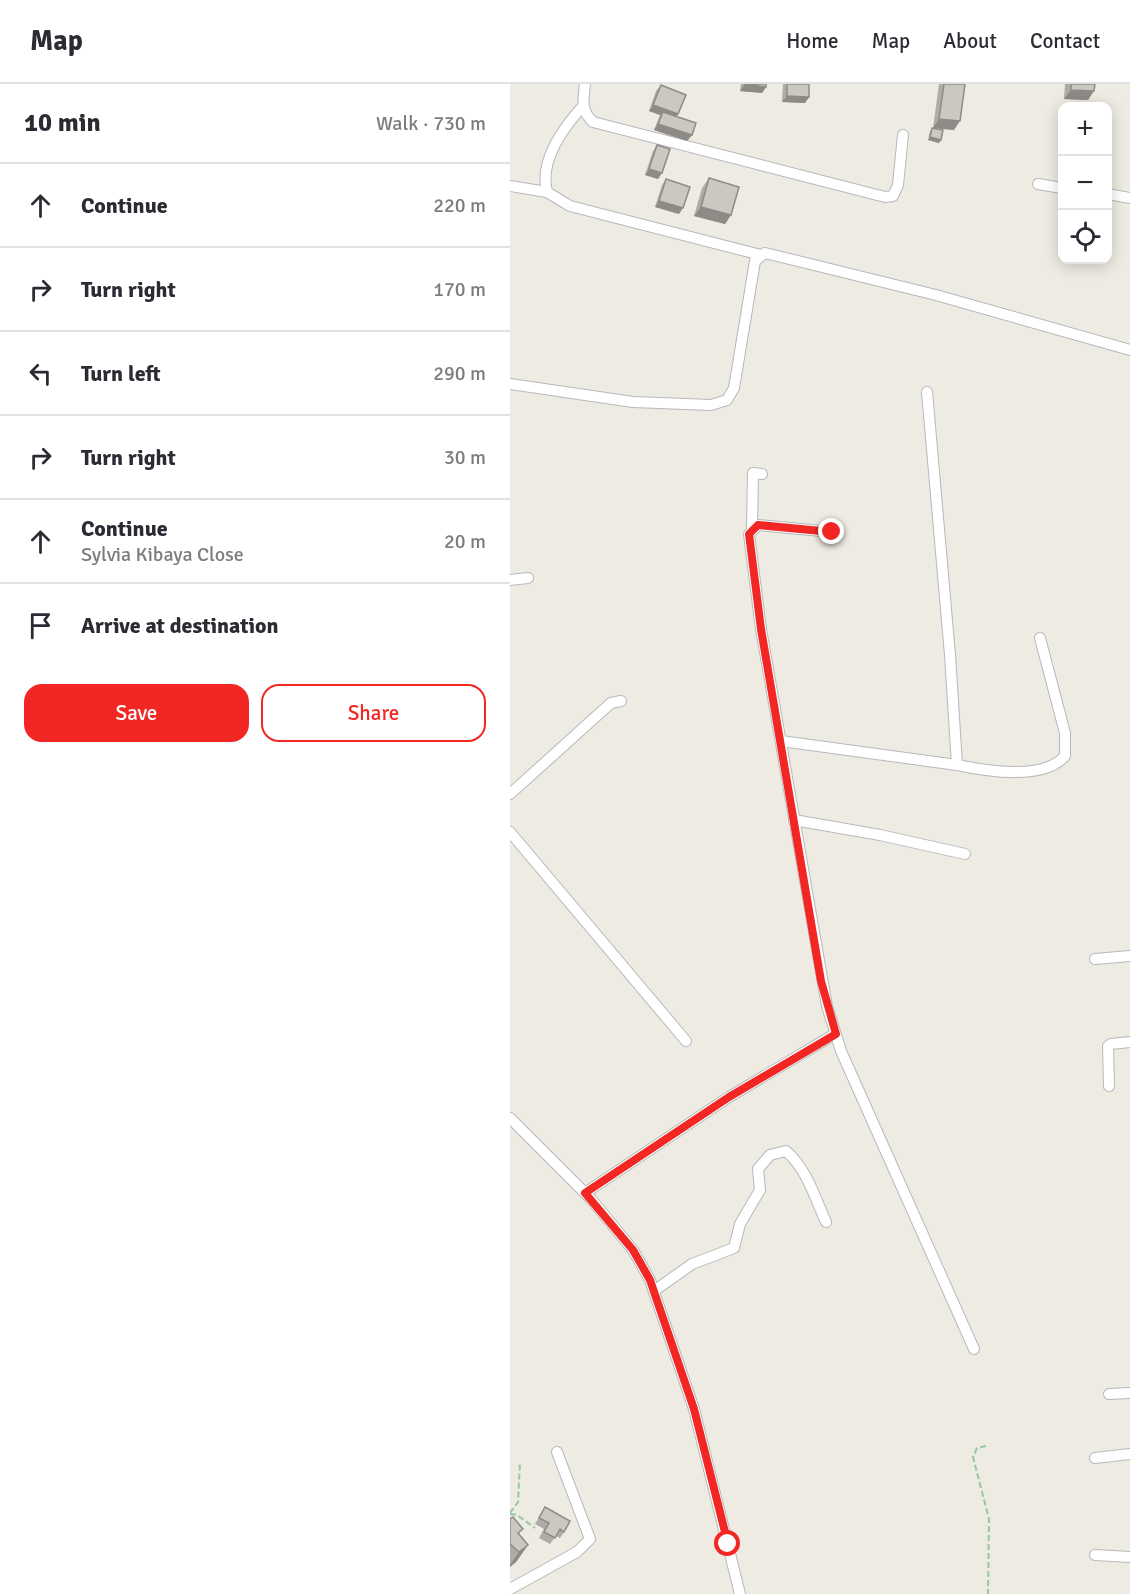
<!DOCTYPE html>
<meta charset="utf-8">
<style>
body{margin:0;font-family:Signika,sans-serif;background:#f7f7f7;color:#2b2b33}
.controls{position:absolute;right:18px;top:18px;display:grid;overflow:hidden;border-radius:12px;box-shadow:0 3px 15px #0003}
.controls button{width:54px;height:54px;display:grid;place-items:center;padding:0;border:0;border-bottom:2px solid #e1e1e2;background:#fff;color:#2b2b33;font:30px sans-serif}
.stop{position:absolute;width:18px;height:18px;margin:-14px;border:4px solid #f22724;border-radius:50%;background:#fff}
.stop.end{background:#f22724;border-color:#fff;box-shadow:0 2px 6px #0008}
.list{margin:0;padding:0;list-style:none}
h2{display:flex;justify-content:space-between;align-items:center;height:78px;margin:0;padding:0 24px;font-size:26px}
h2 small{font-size:20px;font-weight:400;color:#7c7c81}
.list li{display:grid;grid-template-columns:39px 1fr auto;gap:18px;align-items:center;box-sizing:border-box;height:84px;padding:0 24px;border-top:2px solid #e1e1e2}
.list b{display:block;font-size:22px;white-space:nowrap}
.list p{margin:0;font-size:20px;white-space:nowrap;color:#7c7c81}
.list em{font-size:20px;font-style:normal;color:#7c7c81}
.actions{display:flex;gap:12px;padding:18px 24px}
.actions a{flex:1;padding:14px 0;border:2px solid #f22724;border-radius:18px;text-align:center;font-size:21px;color:#f22724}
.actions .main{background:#f22724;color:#fff}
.icon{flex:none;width:33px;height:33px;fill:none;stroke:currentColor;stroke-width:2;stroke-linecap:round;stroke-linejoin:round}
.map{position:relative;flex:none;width:620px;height:1510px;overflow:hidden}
header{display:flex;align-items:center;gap:36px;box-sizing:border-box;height:84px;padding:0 30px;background:#fff;border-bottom:2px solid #e1e1e2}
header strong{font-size:28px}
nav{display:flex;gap:33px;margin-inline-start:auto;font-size:21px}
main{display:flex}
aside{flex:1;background:#fff}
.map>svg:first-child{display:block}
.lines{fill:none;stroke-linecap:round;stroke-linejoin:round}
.street-casing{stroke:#b5b9bd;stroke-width:12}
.path{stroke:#95c9a1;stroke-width:2;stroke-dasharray:6 3;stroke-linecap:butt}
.street{stroke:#fff;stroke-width:10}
.wall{fill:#afaba6}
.shaded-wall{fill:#8e8b87}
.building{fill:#cbc7c1;stroke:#8e8b87;stroke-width:1.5}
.route{stroke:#f22724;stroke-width:8}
</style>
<header>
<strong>Map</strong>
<nav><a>Home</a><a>Map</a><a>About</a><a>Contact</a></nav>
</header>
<main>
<aside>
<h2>10 min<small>Walk · 730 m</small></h2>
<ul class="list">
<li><svg class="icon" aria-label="ahead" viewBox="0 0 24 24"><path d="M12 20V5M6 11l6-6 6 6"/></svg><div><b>Continue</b></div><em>220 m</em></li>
<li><svg class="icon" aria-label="right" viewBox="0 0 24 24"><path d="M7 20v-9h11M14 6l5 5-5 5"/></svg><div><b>Turn right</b></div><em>170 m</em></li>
<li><svg class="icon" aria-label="left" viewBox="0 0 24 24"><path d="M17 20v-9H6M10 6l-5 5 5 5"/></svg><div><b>Turn left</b></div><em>290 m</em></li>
<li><svg class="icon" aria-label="right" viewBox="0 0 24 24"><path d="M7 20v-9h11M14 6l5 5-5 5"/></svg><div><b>Turn right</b></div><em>30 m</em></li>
<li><svg class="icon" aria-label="ahead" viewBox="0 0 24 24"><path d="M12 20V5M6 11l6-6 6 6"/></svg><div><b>Continue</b><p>Sylvia Kibaya Close</p></div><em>20 m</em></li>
<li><svg class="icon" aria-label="arrive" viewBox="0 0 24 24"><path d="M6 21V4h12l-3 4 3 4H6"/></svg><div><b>Arrive at destination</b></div></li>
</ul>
<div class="actions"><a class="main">Save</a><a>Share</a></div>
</aside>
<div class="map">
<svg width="620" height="1510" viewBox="0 0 620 1510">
<rect width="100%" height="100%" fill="#eeebe2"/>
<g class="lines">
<g class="street-casing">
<g id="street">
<path d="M75 0C73 16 71 27 83 38L375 113 383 112 388 101 393 51"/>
<path d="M73 22C53 44 29 77 37 108L60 122 251 171"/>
<polyline points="528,100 552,104"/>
<polyline points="0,102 37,108"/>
<polyline points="598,110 620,114"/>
<polyline points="0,300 123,318 201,321 217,316 224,304 245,177 255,169 426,211 620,266"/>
<polyline points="242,444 243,389 252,390"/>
<polyline points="322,448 248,441 239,450 251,545 317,922 331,967 464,1265"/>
<polyline points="0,496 18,494"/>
<polyline points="271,657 447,681 440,571 417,308"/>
<path d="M447 681C476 687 533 697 555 672V649L530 554"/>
<polyline points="0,710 101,619 111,617"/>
<polyline points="284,736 370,751 455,770"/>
<polyline points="0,748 176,957"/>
<polyline points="585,875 620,872"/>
<polyline points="599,1002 598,962 601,960 620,958"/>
<polyline points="0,1034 81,1115 123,1166 140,1196 184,1325 230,1510"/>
<polyline points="75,1109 219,1013 325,950"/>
<path d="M144 1207 182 1180 224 1164 230 1140 250 1106 248 1085 260 1071 276 1067C297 1085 305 1114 316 1138"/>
<polyline points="599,1310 620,1309"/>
<polyline points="585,1374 620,1370"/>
<polyline points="585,1471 620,1473"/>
<polyline points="0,1505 67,1468 80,1455 47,1368"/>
</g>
</g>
<g class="path">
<polyline points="476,1362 467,1364 463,1373 479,1435 478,1510"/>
<polyline points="0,1429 8,1418 10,1378"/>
<polyline points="0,1430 7,1431 25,1444"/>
</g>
<use href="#street" class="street"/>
</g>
<g class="wall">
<polygon points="231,0 256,0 256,3 252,9 230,7"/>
<polygon points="273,0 299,0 299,13 295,19 272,18"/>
<polygon points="429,0 455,0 444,46 424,44 429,59 418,56 420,47 423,44"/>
<polygon points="555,0 585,0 578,16 554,15"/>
<polygon points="151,1 167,32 182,51 177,57 144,46 150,31 139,27 146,7"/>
<polygon points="147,61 148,95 135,91 143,67"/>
<polygon points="199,94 221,131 215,140 184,132 192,104"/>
<polygon points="156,95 169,130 145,123 152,101"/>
<polygon points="35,1423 54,1448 50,1454 46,1452 40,1460 29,1454 34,1445 25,1440"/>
<polygon points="0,1435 9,1451 18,1461 6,1478 0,1483"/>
</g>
<g class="shaded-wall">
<polygon points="235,0 256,3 252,9 230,7"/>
<polygon points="561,6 584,7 578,16 554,15"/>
<polygon points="277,12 299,13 295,19 272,18"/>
<polygon points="143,21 168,30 164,37 153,28 150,31 139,27"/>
<polygon points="429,35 450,37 444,46 423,44"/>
<polygon points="148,40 182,51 177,57 144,46"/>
<polygon points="420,53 431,56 429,59 418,56"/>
<polygon points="139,85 152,89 148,95 135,91"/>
<polygon points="149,117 173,124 169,130 145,123"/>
<polygon points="191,123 221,131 215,140 184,132"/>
<polygon points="18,1461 6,1478 0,1483 0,1481 9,1468"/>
</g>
<g class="building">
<polygon points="235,0 256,0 256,3"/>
<polygon points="277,0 299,0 299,13 277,12"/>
<polygon points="434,0 455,0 450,37 429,35"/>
<polygon points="561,0 585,0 584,7 561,6"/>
<polygon points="151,1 176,11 168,30 143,21"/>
<polygon points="153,28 186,39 182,51 148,40"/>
<polygon points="422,44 433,46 431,56 420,53"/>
<polygon points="147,61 160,65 152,89 139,85"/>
<polygon points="199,94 229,103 221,131 191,123"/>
<polygon points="156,95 180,103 173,124 149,117"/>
<polygon points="35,1423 60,1437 54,1448 50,1445 45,1454 34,1448 39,1439 29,1434"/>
<polygon points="3,1433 13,1445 8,1449 18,1461 9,1468 0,1460 0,1435"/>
</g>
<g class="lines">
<polyline class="route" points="218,1460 184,1325 140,1196 123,1166 75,1109 219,1013 326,950 311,897 251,545 239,450 248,441 322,448"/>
</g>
</svg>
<div class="controls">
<button>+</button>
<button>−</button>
<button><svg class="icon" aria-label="locate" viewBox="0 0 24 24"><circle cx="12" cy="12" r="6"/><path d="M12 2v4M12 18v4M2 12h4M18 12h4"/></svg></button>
</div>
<div class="stop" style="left:218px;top:1460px"></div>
<div class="stop end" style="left:322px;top:448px"></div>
</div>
</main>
